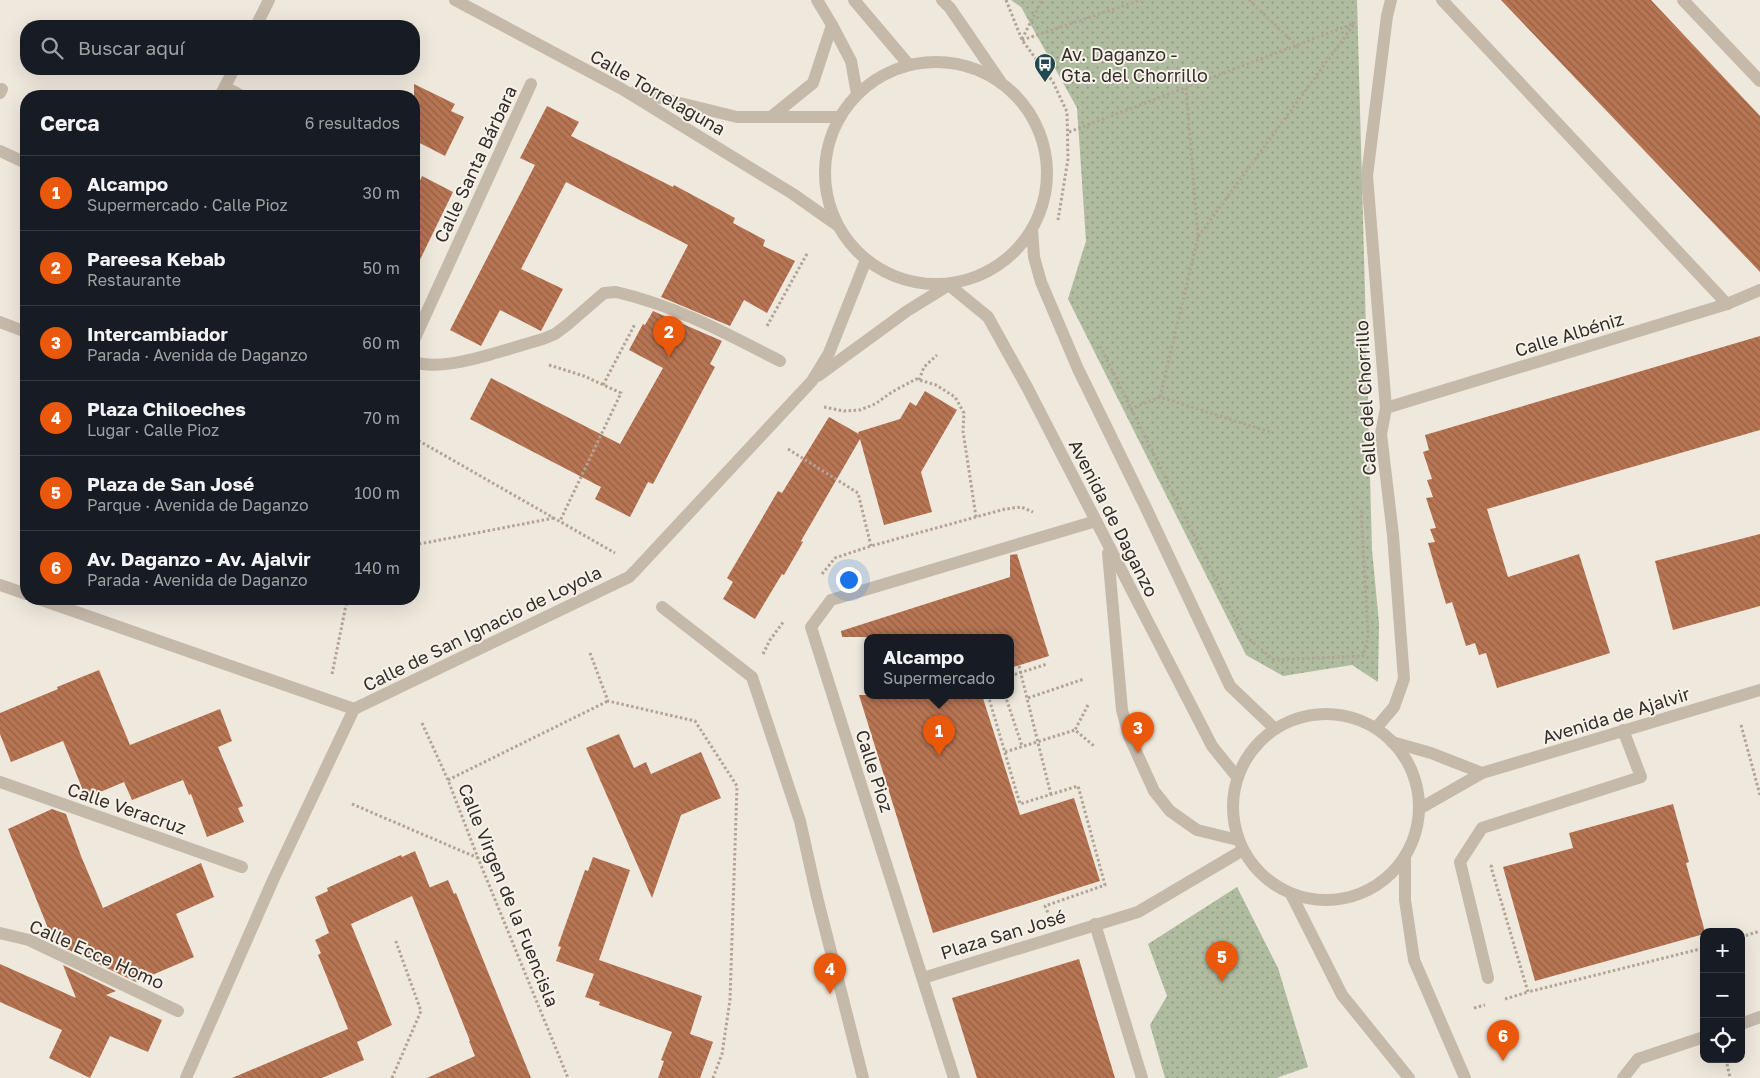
<!DOCTYPE html>
<html lang="es">
<meta charset="utf-8">
<style>
body{margin:0;font-family:"Golos Text",sans-serif;background:#20242c;color:#f1f3f6}
.controls{position:absolute;right:15px;bottom:15px;display:grid;overflow:hidden;border-radius:10px;box-shadow:0 5px 20px #0002}
.controls button{width:45px;height:45px;display:grid;place-items:center;padding:0;border:0;border-bottom:1px solid #363941;background:#171b24;color:#f1f3f6;font:25px sans-serif}
.you{position:absolute;left:848px;top:579px;width:18px;height:18px;margin:-12px;border:4px solid #fff;border-radius:50%;background:#1a73e8;box-shadow:0 0 0 8px #1a73e833}
.badge{display:grid;place-items:center;width:32px;height:32px;border-radius:50%;background:#ea580c;color:#fff;font-size:16px;font-weight:700}
.pin{position:absolute;translate:-50% -41px;filter:drop-shadow(0 1px 2px #0008)}
.pin::after{content:'';position:absolute;top:26px;width:18px;height:15px;background:inherit;clip-path:polygon(0 0,100% 0,50% 100%)}
.popup{position:absolute;left:864px;top:634px;width:150px;height:65px;box-sizing:border-box;display:grid;place-content:center;border-radius:10px;background:#171b24;filter:drop-shadow(0 1px 4px #0005);font-size:16px;white-space:nowrap;color:#9ea1a6}
.popup b{font-size:19px;color:#f1f3f6}
.popup::after{content:'';position:absolute;left:50%;top:100%;margin-left:-10px;border:10px solid transparent;border-top-color:#171b24}
.list{margin:0;padding:0;list-style:none}
h2{display:flex;justify-content:space-between;align-items:center;height:65px;margin:0;padding:0 20px;font-size:21px}
h2 small{font-size:16px;font-weight:400;color:#9ea1a6}
.list li{display:grid;grid-template-columns:32px 1fr auto;gap:15px;align-items:center;box-sizing:border-box;height:75px;padding:0 20px;border-top:1px solid #363941}
.list b{display:block;font-size:19px;white-space:nowrap}
.list p{margin:0;font-size:16px;white-space:nowrap;color:#9ea1a6}
.list em{font-size:16px;font-style:normal;color:#9ea1a6}
.icon{flex:none;width:28px;height:28px;fill:none;stroke:currentColor;stroke-width:2;stroke-linecap:round;stroke-linejoin:round}
.map{position:relative;flex:none;width:1760px;height:1078px;overflow:hidden}
.search{position:absolute;background:#171b24;box-shadow:0 5px 20px #0002;left:20px;top:20px;width:400px;height:55px;display:flex;align-items:center;gap:12px;box-sizing:border-box;padding:0 18px;border-radius:20px;color:#9ea1a6;font-size:19px}
.panel{position:absolute;background:#171b24;box-shadow:0 5px 20px #0002;left:20px;top:90px;width:400px;height:515px;border-radius:20px}
.map>svg:first-child{display:block}
.park{fill:url(#park-dots)}
.building{fill:url(#building-back-hatch)}
.lines{fill:none;stroke-linecap:round;stroke-linejoin:round}
.path{stroke:#b1a495;stroke-width:3;stroke-dasharray:2.5 2.5;stroke-linecap:butt}
.minor{stroke:#c5b9aa;stroke-width:12}
.labels{text-anchor:middle;dominant-baseline:central;stroke-width:4;stroke-linejoin:round;paint-order:stroke}
.poi-label{font-size:18px;fill:#342d29;stroke:#f7f2e9;text-anchor:start}
.street-label{font-size:18px;fill:#342d29;stroke:#f7f2e9}
</style>
<div class="map">
<svg width="1760" height="1078" viewBox="0 0 1760 1078">
<defs>
<pattern id="park-dots" width="8" height="8" patternUnits="userSpaceOnUse" patternTransform="scale(1.25)"><rect width="8" height="8" fill="#afbc9f"/><path d="M2 2h.1M6 6h.1" fill="none" stroke="#8f9982" stroke-width="1.8" stroke-linecap="round"/></pattern>
<pattern id="building-back-hatch" width="6" height="6" patternUnits="userSpaceOnUse" patternTransform="scale(1.25)"><rect width="6" height="6" fill="#b77553"/><path d="M-1 5l2 2M0 0l6 6M5-1l2 2" fill="none" stroke="#966045"/></pattern>
</defs>
<rect width="100%" height="100%" fill="#efe8dd"/>
<g class="park">
<polygon points="1011,0 1357,0 1372,550 1379,623 1378,682 1352,665 1283,676 1246,655 1068,299 1086,241 1077,108 1021,7"/>
<polygon points="1237,887 1278,968 1308,1067 1276,1078 1165,1078 1150,1025 1167,996 1148,944"/>
</g>
<g class="building">
<polygon points="1501,0 1651,0 1760,116 1760,272"/>
<polygon points="414,84 455,104 451,111 464,117 445,156 414,140"/>
<polygon points="547,106 579,122 571,136 673,187 674,185 735,218 733,223 765,240 763,246 795,261 767,313 744,300 730,326 661,297 688,245 566,182 521,269 563,289 541,331 500,310 481,346 450,330 535,165 520,158"/>
<polygon points="422,176 453,192 414,272 414,194"/>
<polygon points="653,311 722,341 710,364 715,367 653,484 648,482 630,517 595,499 601,487 470,419 491,378 620,444 663,368 629,350 643,324 645,325"/>
<polygon points="1760,336 1760,430 1487,509 1508,577 1579,554 1610,653 1497,688 1486,653 1479,655 1475,643 1466,646 1452,602 1446,604 1437,574 1428,543 1435,542 1430,529 1436,528 1426,498 1433,497 1427,480 1432,479 1423,452 1429,450 1425,435"/>
<polygon points="925,391 957,410 921,472 932,512 884,525 860,439 801,541 803,542 784,575 782,574 755,619 723,599 733,582 727,578 778,491 782,493 829,417 859,434 858,432 900,419 910,402 916,406"/>
<polygon points="1760,534 1760,606 1673,630 1655,561"/>
<polygon points="1017,554 1049,656 1010,668 1010,637 842,637 841,631 1010,577 1010,555"/>
<polygon points="99,670 130,745 220,709 232,741 218,747 243,806 238,808 244,822 207,837 191,794 189,795 183,780 132,800 124,782 86,798 63,741 11,762 0,734 0,713 58,689 57,687"/>
<polygon points="859,695 982,695 1020,815 1074,798 1100,881 933,933"/>
<polygon points="619,734 634,768 646,762 651,774 701,752 721,798 681,815 652,898 586,748"/>
<polygon points="1673,804 1689,862 1686,863 1705,932 1704,934 1535,981 1503,867 1573,848 1569,833"/>
<polygon points="52,809 66,814 81,856 103,908 201,863 214,897 176,914 194,957 136,982 54,943 8,829"/>
<polygon points="415,851 430,888 426,889 448,880 454,894 456,893 531,1078 427,1078 475,1056 469,1041 470,1041 412,896 351,924 392,1025 357,1042 364,1060 322,1078 232,1078 348,1029 318,955 321,953 315,940 329,933 315,897 328,891 327,888 369,869 401,855 402,857"/>
<polygon points="593,857 630,870 599,960 702,996 690,1034 713,1042 700,1078 658,1078 664,1061 661,1060 672,1032 599,1005 600,1002 585,997 594,974 556,961 561,947 558,946 585,870 588,871"/>
<polygon points="1079,959 1115,1078 977,1078 952,998"/>
<polygon points="0,964 76,998 63,965 116,991 106,995 162,1020 148,1052 110,1036 90,1078 49,1058 62,1030 0,1002"/>
</g>
<g class="lines">
<g class="path">
<polyline points="1006,0 1022,40 1053,82 1067,112 1068,159 1058,220"/>
<polyline points="1249,0 1297,46"/>
<polyline points="1022,39 1042,0"/>
<polyline points="1022,40 1141,0"/>
<polyline points="1186,88 1198,237"/>
<polyline points="1069,132 1355,23"/>
<polyline points="767,326 808,252"/>
<polyline points="1100,346 1243,634 1274,660 1363,656 1368,637 1361,509"/>
<polyline points="549,365 584,376 621,393 560,521"/>
<polyline points="919,380 924,367 937,355"/>
<polyline points="1355,381 1356,413"/>
<polyline points="603,385 635,324"/>
<polyline points="1160,397 1198,237 1355,23"/>
<polyline points="824,407 844,411 860,410 875,404 892,392 916,379 936,385 955,397 964,413 963,431 976,517"/>
<polyline points="1130,409 1160,397 1270,432"/>
<polyline points="414,438 615,553"/>
<polyline points="788,449 858,493 871,546"/>
<polyline points="414,545 554,518"/>
<polyline points="822,574 835,558 871,546 1005,509 1021,507 1033,512"/>
<polyline points="590,653 608,701 695,721 737,786 730,1000 722,1054 713,1078"/>
<polyline points="763,654 770,640 784,621"/>
<polyline points="1019,666 1051,795"/>
<polyline points="332,674 346,605 352,599"/>
<polyline points="1010,676 1047,664"/>
<polyline points="988,695 1020,804 1078,786 1105,885 1045,906 1048,913"/>
<polyline points="1005,695 1022,746"/>
<polyline points="1028,698 1084,679"/>
<polyline points="1088,705 1075,730 1094,746"/>
<polyline points="422,723 448,780 478,858 568,1078"/>
<polyline points="1741,725 1760,795"/>
<polyline points="1005,752 1075,730"/>
<polyline points="448,780 608,701"/>
<polyline points="352,804 478,858"/>
<polyline points="1492,865 1491,867 1528,992 1704,948"/>
<polyline points="1741,937 1760,931"/>
<polyline points="1505,999 1528,992"/>
<polyline points="1474,1008 1485,1005"/>
<polyline points="1726,1059 1730,1078"/>
<polyline points="392,1078 421,1011 395,939"/>
</g>
<g class="minor">
<polyline points="455,0 622,89 793,194 837,225"/>
<polyline points="817,0 832,25 851,61 857,94"/>
<polyline points="854,0 909,65"/>
<polyline points="942,0 950,8 1000,81"/>
<polyline points="1442,0 1727,304"/>
<polyline points="1683,0 1760,81"/>
<polyline points="256,26 269,0"/>
<circle cx="936" cy="173" r="111"/>
<polyline points="225,87 242,96"/>
<polyline points="635,92 737,117 840,117"/>
<polyline points="0,93 2,89"/>
<polyline points="220,96 234,69"/>
<polyline points="771,117 813,83 832,25"/>
<polyline points="0,151 26,163"/>
<polyline points="1032,229 1034,257 1041,282 1078,369 1146,508 1230,686 1275,729"/>
<polyline points="949,285 988,317 1028,389 1212,746 1237,777"/>
<polyline points="0,322 26,332"/>
<polyline points="414,340 531,84"/>
<path d="M414 362C446 373 509 348 543 339L555 334 567 325 604 293 616 292C674 305 728 334 780 361"/>
<polyline points="818,376 907,311 949,285"/>
<polyline points="1386,408 1727,304 1760,290"/>
<polyline points="1108,553 1122,710 1129,736 1154,791 1170,811 1197,830 1238,840"/>
<polyline points="0,585 26,594"/>
<polyline points="39,599 354,709"/>
<polyline points="662,607 752,677 800,821 817,897 863,1078"/>
<circle cx="1326" cy="807" r="93"/>
<polyline points="1376,728 1394,707 1404,679 1393,535 1381,434 1386,408 1367,176 1387,16 1391,0"/>
<polyline points="1392,742 1431,753 1482,773"/>
<polyline points="0,782 242,867"/>
<polyline points="1419,809 1482,773 1760,690"/>
<polyline points="1405,857 1405,900 1414,960 1465,1078"/>
<polyline points="1291,894 1342,995 1409,1078"/>
<polyline points="1095,924 1142,1078"/>
<polyline points="0,933 29,940 178,1011"/>
<polyline points="923,978 1138,912 1243,850"/>
<polyline points="1488,978 1460,862 1482,828 1641,777 1623,730"/>
<polyline points="1741,1024 1760,1017"/>
<polyline points="186,1078 274,878 354,709 629,577 634,572 812,381 829,353 866,260"/>
<polyline points="954,1078 811,627 831,600 1096,521"/>
<polyline points="1623,1078 1638,1059 1704,1037"/>
</g>
</g>
<defs>
<g id="bus-pin" transform="scale(1.125)"><path d="M0 17L-7.5 6A9.5 9.5 0 1 1 7.5 6Z" fill="#234950" stroke="#f7f2e9"/><path d="M-5-6H5V4H4V6H2V4H-2V6H-4V4H-5ZM-3.5-4V0h7V-4ZM-3.5 1.2v1.5H-2V1.2ZM2 1.2v1.5H3.5V1.2Z" fill="#fff"/></g>
</defs>
<g fill-rule="evenodd">
<use href="#bus-pin" x="1045" y="64"/>
</g>
<g class="labels">
<g class="poi-label">
<text x="1061" y="54">Av. Daganzo -<tspan x="1061" dy="21">Gta. del Chorrillo</tspan></text>
</g>
<g class="street-label">
<text transform="translate(658 92) rotate(30)">Calle Torrelaguna</text>
<text transform="translate(475 164) rotate(-65)">Calle Santa Bárbara</text>
<text transform="translate(1569 334) rotate(-17)">Calle Albéniz</text>
<text transform="translate(1365 398) rotate(-93)">Calle del Chorrillo</text>
<text transform="translate(1114 518) rotate(63)">Avenida de Daganzo</text>
<text transform="translate(482 628) rotate(-26)">Calle de San Ignacio de Loyola</text>
<text transform="translate(1616 715) rotate(-17)">Avenida de Ajalvir</text>
<text transform="translate(875 771) rotate(72)">Calle Pioz</text>
<text transform="translate(127 808) rotate(19)">Calle Veracruz</text>
<text transform="translate(509 895) rotate(68)">Calle Virgen de la Fuencisla</text>
<text transform="translate(1003 934) rotate(-17)">Plaza San José</text>
<text transform="translate(97 954) rotate(24)">Calle Ecce Homo</text>
</g>
</g>
</svg>
<div class="controls">
<button>+</button>
<button>−</button>
<button><svg class="icon" aria-label="locate" viewBox="0 0 24 24"><circle cx="12" cy="12" r="6"/><path d="M12 2v4M12 18v4M2 12h4M18 12h4"/></svg></button>
</div>
<div class="you"></div>
<div class="pin badge" style="left:939px;top:756px">1</div>
<div class="popup"><b>Alcampo</b>Supermercado</div>
<div class="pin badge" style="left:669px;top:357px">2</div>
<div class="pin badge" style="left:1138px;top:753px">3</div>
<div class="pin badge" style="left:830px;top:994px">4</div>
<div class="pin badge" style="left:1222px;top:982px">5</div>
<div class="pin badge" style="left:1503px;top:1061px">6</div>
<div class="search"><svg class="icon" aria-label="search" viewBox="0 0 24 24"><circle cx="10" cy="10" r="6"/><path d="M15 15l6 6"/></svg>Buscar aquí</div>
<section class="panel">
<h2>Cerca<small>6 resultados</small></h2>
<ul class="list">
<li><span class="badge">1</span><div><b>Alcampo</b><p>Supermercado · Calle Pioz</p></div><em>30 m</em></li>
<li><span class="badge">2</span><div><b>Pareesa Kebab</b><p>Restaurante</p></div><em>50 m</em></li>
<li><span class="badge">3</span><div><b>Intercambiador</b><p>Parada · Avenida de Daganzo</p></div><em>60 m</em></li>
<li><span class="badge">4</span><div><b>Plaza Chiloeches</b><p>Lugar · Calle Pioz</p></div><em>70 m</em></li>
<li><span class="badge">5</span><div><b>Plaza de San José</b><p>Parque · Avenida de Daganzo</p></div><em>100 m</em></li>
<li><span class="badge">6</span><div><b>Av. Daganzo - Av. Ajalvir</b><p>Parada · Avenida de Daganzo</p></div><em>140 m</em></li>
</ul>
</section>
</div>
